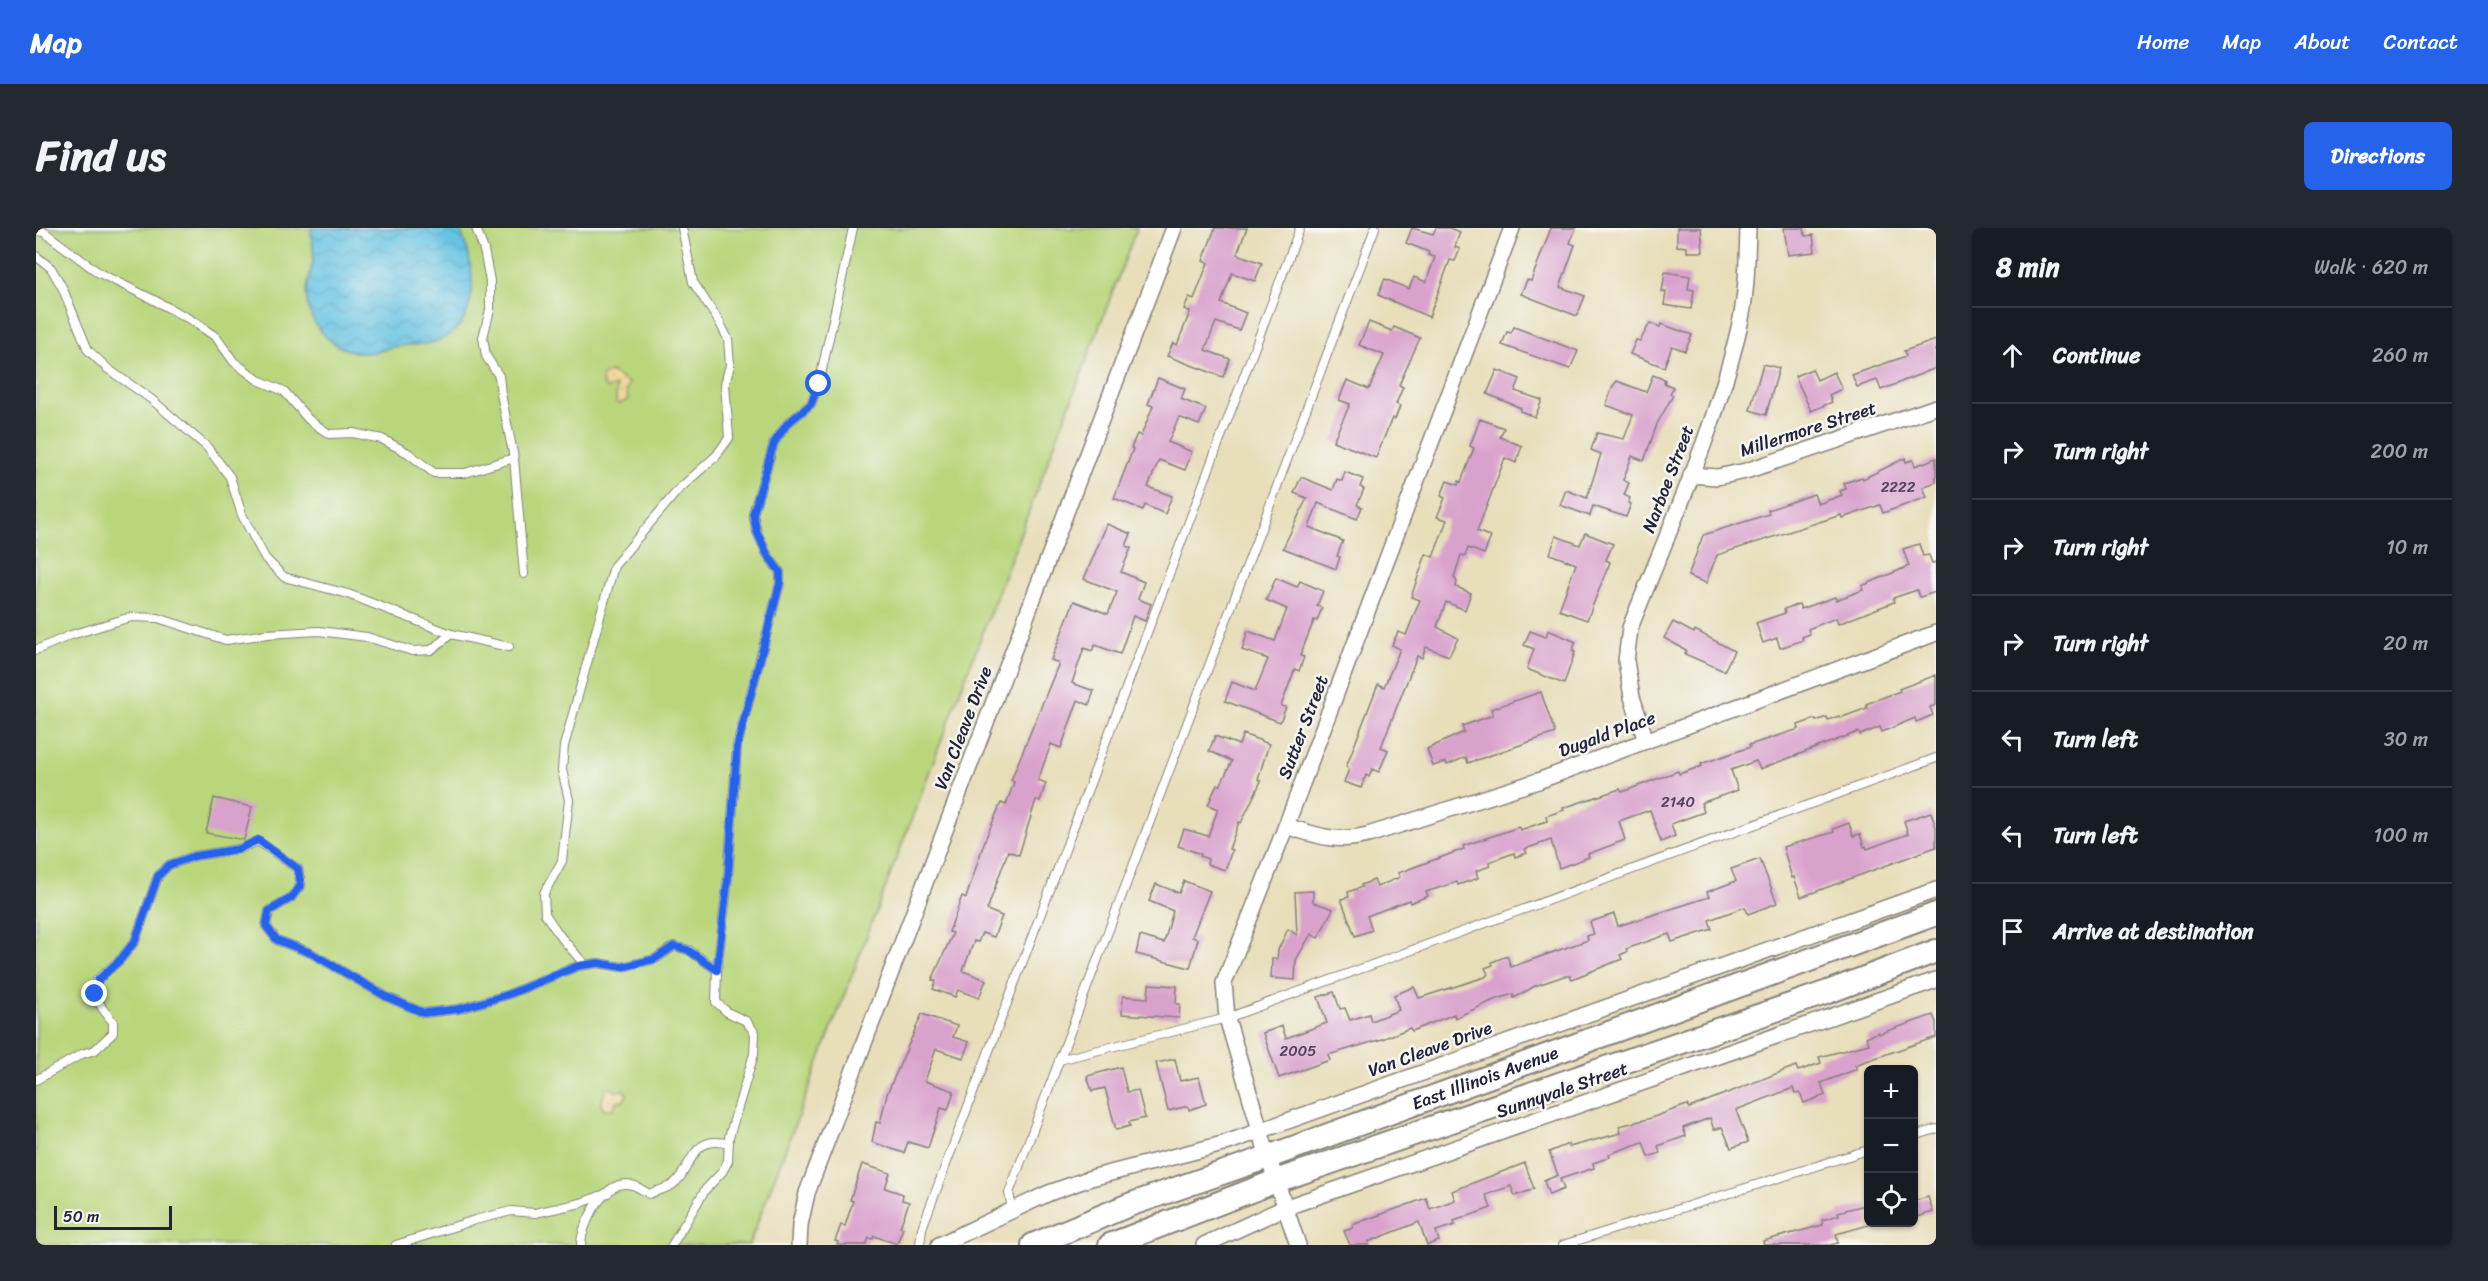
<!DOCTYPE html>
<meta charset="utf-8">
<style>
body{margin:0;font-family:Sriracha,sans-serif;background:#242831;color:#f1f3f6}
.controls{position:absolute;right:18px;bottom:18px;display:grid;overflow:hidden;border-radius:9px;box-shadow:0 2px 4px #0004}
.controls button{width:54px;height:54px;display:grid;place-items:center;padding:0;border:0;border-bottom:2px solid #363941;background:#171b24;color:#f1f3f6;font:30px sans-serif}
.scale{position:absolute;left:18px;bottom:15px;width:118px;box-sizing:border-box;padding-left:6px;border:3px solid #22223b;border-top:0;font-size:16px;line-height:21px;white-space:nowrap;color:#22223b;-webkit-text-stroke:4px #f6f6f2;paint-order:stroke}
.stop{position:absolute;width:18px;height:18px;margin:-14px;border:4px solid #2563eb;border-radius:50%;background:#fff}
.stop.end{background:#2563eb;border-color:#fff;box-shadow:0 2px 6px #0008}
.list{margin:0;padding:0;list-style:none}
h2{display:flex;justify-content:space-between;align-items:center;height:78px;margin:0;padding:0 24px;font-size:26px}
h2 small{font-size:20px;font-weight:400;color:#9ea1a6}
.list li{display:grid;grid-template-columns:39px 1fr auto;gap:18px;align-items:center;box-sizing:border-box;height:96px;padding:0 24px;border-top:2px solid #363941}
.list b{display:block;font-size:22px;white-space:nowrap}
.list em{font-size:20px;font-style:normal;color:#9ea1a6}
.icon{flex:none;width:33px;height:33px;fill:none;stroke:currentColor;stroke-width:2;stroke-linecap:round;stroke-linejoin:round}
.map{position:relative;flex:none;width:1900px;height:1017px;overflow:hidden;border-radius:9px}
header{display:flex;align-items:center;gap:36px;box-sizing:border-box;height:84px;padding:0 30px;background:#2563eb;color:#fff}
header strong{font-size:28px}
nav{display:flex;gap:33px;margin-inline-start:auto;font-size:21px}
.intro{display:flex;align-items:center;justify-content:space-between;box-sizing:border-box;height:144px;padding:0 36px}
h1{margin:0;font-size:42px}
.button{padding:15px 27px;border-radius:9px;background:#2563eb;color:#fff;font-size:21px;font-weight:700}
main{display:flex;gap:36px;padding:0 36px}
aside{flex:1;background:#171b24;border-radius:9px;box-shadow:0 2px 4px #0004}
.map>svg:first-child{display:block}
.grass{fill:#b9d67c;stroke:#6e7c5c;stroke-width:1.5}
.sand{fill:url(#sand-dots);stroke:#887e6c;stroke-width:1.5}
.water{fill:url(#water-waves);stroke:#44728f;stroke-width:1.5}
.building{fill:#d9a2cd}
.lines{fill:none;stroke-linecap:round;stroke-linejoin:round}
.lane-casing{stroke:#85807a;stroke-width:10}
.street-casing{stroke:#85807a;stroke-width:18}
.secondary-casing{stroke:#85807a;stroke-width:26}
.lane{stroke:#fff;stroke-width:8}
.street{stroke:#fff;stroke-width:15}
.secondary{stroke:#fff;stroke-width:22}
.route{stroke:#2563eb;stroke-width:8}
.labels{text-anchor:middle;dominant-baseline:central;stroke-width:5;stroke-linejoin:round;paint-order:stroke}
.number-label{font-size:15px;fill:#504260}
.street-label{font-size:18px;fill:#22223b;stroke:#f6f6f2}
</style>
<header>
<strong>Map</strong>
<nav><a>Home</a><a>Map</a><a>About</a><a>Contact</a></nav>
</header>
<div class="intro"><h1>Find us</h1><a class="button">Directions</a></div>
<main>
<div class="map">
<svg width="1900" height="1017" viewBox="0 0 1900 1017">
<defs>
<pattern id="sand-dots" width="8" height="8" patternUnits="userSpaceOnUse" patternTransform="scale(1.5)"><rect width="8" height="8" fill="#eeda9e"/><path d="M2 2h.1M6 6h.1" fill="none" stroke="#ccbb89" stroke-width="1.8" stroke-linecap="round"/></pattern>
<pattern id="water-waves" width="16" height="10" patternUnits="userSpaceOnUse" patternTransform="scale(1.5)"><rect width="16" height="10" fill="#65c3e3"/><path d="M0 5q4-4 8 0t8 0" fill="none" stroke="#57a7c4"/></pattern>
</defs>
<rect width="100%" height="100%" fill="#f6f6f2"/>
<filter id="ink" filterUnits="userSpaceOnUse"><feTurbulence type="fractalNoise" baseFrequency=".0167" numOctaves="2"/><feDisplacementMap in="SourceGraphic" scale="12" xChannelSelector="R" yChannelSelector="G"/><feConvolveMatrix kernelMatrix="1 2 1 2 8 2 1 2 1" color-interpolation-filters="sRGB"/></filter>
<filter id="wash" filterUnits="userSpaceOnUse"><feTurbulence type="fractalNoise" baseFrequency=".008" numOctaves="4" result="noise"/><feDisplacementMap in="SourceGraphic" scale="24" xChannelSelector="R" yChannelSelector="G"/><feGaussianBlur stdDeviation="1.35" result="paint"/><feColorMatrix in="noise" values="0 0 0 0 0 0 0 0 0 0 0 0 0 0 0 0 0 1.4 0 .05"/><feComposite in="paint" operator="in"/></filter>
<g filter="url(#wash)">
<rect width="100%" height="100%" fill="#e8deba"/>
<polygon class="grass" points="0,0 1101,0 713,1017 0,1017"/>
<g class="sand">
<polygon points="574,144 593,155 590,162 592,172 583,176 580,174 580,158 571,161 567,157 566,148"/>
<polygon points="572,859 580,863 588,862 591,867 587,873 580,873 578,881 568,881 565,877 569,862"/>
</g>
<path class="water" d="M275 0H423C441 36 447 100 398 114 385 118 370 116 357 119 351 120 345 123 339 124 310 128 285 113 274 85 266 65 274 51 277 32 279 21 275 11 275 0Z"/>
<g id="blocks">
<g class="building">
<polygon points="1179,0 1211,0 1201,26 1226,35 1219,53 1196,45 1185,75 1210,85 1203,102 1180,94 1169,122 1194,131 1187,149 1131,128 1137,115 1141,117 1154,84 1148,81 1153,69 1158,71 1172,35 1167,33"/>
<polygon points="1376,0 1397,6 1400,0 1413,0 1424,4 1419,19 1424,21 1419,33 1414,32 1393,89 1342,67 1349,51 1373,61 1378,49 1390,54 1399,29 1392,27 1393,24 1370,15"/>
<polygon points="1515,0 1540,0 1534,15 1539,17 1524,59 1549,68 1541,88 1485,66 1491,52 1495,53"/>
<polygon points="1641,0 1665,0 1667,24 1651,24 1651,19 1641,18"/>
<polygon points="1748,0 1768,0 1769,8 1777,7 1779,24 1752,27"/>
<polygon points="1629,44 1654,48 1652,61 1658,62 1655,81 1628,77 1630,64 1626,64"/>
<polygon points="1333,94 1356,103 1358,99 1384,110 1363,157 1367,159 1360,176 1364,178 1359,191 1356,190 1340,230 1297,213 1314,176 1303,172 1311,152 1333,161 1348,127 1323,117"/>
<polygon points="1614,95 1624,99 1625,96 1656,107 1649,123 1636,118 1628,139 1594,126 1600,112 1604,113"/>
<polygon points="1478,99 1542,123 1534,141 1466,117 1471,104 1475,105"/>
<polygon points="1900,112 1900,140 1845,162 1841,152 1821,159 1816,147 1870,128 1868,123"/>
<polygon points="1727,136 1743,140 1730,187 1714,182"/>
<polygon points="1776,141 1781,152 1798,144 1806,161 1793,167 1796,174 1775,183 1759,148"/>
<polygon points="1461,142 1484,151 1479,163 1506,172 1499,189 1484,183 1485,180 1451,166"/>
<polygon points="1617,147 1629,152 1628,155 1637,159 1634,166 1637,167 1621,196 1608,233 1596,228 1587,252 1593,255 1588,267 1594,270 1592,275 1595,276 1590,289 1557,278 1554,288 1524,277 1530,262 1551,270 1565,226 1555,222 1561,205 1588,211 1597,187 1570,177 1577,158 1581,153 1610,164"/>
<polygon points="1122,150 1149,161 1145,171 1170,181 1163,197 1143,189 1132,214 1156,224 1149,242 1123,232 1112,259 1136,268 1129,286 1109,277 1107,282 1078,270 1097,221 1095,220 1101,206 1105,208 1117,178 1112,176"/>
<polygon points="1444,191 1468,200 1464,209 1486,218 1480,235 1469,230 1441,303 1455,309 1448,326 1432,320 1429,328 1425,327 1418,349 1421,354 1420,359 1435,365 1429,382 1410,374 1401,399 1422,410 1413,428 1390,419 1386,430 1381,428 1345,519 1352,522 1343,544 1336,541 1333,549 1330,547 1325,560 1308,554 1313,541 1310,539 1342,456 1348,459 1364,421 1356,417 1362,404 1370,407 1384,372 1375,369 1390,326 1397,329 1411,292 1401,289 1409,270 1405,268 1411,253 1422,257 1423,253 1425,254 1438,220 1434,218"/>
<polygon points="1869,230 1870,234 1877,232 1879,238 1900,230 1900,254 1887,259 1891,269 1847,285 1844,277 1806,290 1805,287 1681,327 1670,355 1652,348 1667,307 1733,286 1732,282 1778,266 1782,276 1806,267 1804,263 1810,261 1808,255 1826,249 1827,251"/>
<polygon points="1309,244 1327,251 1324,259 1328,261 1321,277 1326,279 1321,291 1282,275 1273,299 1307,313 1301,328 1304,329 1300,341 1247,320 1271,270 1258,265 1265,249 1297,262 1301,251 1306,253"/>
<polygon points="1071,296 1095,306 1090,318 1095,320 1085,344 1108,354 1102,371 1115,376 1109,393 1097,388 1084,426 1059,417 1056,423 1048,420 1036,455 1058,463 1053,477 1042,472 1025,520 1015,516 1002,552 1010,555 1004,573 1000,572 983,627 972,623 951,682 966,688 958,709 946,705 942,714 938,713 927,743 950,752 943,770 922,762 919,769 897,761 900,753 896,752 917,705 913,704 926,668 930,670 949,612 965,575 970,577 978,554 975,552 1023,435 1015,432 1038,373 1072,386 1081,364 1048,351"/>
<polygon points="1549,305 1577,316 1570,332 1574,334 1551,392 1523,382 1540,336 1514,326 1520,308 1544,317"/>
<polygon points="1883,316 1887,328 1893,327 1896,335 1900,334 1900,364 1884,369 1881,362 1857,370 1858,374 1802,396 1800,390 1772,401 1774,406 1766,409 1767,412 1744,420 1741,410 1727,415 1720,395 1749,385 1748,381 1763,376 1765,381 1799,369 1800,372 1827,362 1826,358 1873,338 1867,321"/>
<polygon points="1240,350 1261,359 1264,353 1287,363 1281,378 1286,380 1281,393 1278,392 1264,428 1268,429 1263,443 1259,441 1245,478 1250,479 1244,494 1189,473 1196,454 1219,463 1232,431 1206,422 1212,403 1239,413 1251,381 1230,372"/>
<polygon points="1637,394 1658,405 1659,402 1698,423 1688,443 1649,426 1650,422 1628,410"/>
<polygon points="1512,402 1540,414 1536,423 1539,424 1528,456 1491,441 1498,421 1488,417 1494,403 1510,409"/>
<polygon points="1900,447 1900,477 1894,479 1897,487 1880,494 1879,490 1846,504 1844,499 1824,507 1822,504 1724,541 1720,533 1695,542 1702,562 1665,575 1668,584 1635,596 1639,608 1625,614 1614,582 1583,593 1589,612 1552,626 1553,629 1523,640 1515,612 1489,621 1491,625 1479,629 1478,625 1453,634 1454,638 1440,643 1442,650 1422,657 1421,654 1390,664 1392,668 1374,675 1373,672 1331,688 1336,702 1319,708 1305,671 1313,669 1312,664 1326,659 1325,657 1338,652 1341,659 1364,649 1362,645 1428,621 1427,618 1483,599 1484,602 1511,593 1510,588 1528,582 1527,580 1584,561 1586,564 1642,543 1643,546 1666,538 1665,536 1714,519 1713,517 1763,501 1762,497 1779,491 1780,493 1791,489 1792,492 1803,488 1804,490 1831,480 1830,476 1864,463 1863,461"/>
<polygon points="1505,464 1519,505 1432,535 1430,529 1411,537 1410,534 1397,538 1391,521 1428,504 1426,498 1457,487 1455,481"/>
<polygon points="1207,506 1233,516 1222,551 1225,553 1205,595 1203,594 1193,621 1196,622 1189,642 1171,636 1172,631 1164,628 1165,626 1142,618 1148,601 1172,608 1182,581 1172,577 1181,556 1184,558 1196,533 1173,523 1179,508 1203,517"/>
<polygon points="178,570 216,579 208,612 170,605"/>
<polygon points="1895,584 1900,599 1900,619 1765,669 1758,649 1756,650 1747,619 1798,604 1797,601 1813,595 1817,608 1824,606 1828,619 1830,618 1831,621 1872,606 1868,593"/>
<polygon points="1724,631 1741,675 1712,686 1709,679 1673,692 1676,701 1636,714 1633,706 1590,721 1591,724 1584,727 1586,731 1536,751 1534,748 1528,748 1499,758 1478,770 1477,766 1458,772 1419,790 1418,786 1376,803 1374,800 1346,811 1292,827 1294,832 1243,850 1227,805 1246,798 1250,810 1291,795 1282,769 1298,764 1304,781 1309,780 1314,792 1333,786 1335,793 1363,782 1358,767 1378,759 1383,770 1449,749 1452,746 1449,740 1457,737 1456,734 1471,728 1475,739 1552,712 1551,708 1558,706 1554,694 1578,686 1582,698 1673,669 1671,664 1700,653 1695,641"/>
<polygon points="1148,653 1174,663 1156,709 1162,711 1154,740 1100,726 1104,708 1128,715 1137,683 1113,673 1120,656 1143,665"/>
<polygon points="1277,663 1277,674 1297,681 1282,710 1275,706 1260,732 1259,752 1235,750 1236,731 1241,731 1242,722 1252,701 1261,707 1259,664"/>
<polygon points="1113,756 1141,758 1140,776 1144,776 1143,790 1086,786 1087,768 1112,770"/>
<polygon points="886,786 921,798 917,809 933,814 927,830 900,821 889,853 918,863 912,882 905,880 892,920 872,914 868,925 836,914 840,894 844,895 851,866"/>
<polygon points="1897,787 1900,794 1900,809 1819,837 1821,841 1785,855 1789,867 1768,875 1764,865 1759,866 1757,860 1700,882 1712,914 1695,920 1686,899 1678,902 1674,890 1647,900 1650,908 1622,918 1624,925 1612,929 1607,914 1573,926 1574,929 1557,935 1558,940 1524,951 1528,961 1513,967 1508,953 1522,947 1513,924 1532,916 1533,919 1585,905 1583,898 1612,891 1651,877 1653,880 1760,838 1762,843 1785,835 1783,829 1833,816 1830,809 1843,804 1843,806"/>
<polygon points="1139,831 1144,853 1163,849 1170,876 1153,882 1152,878 1132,883 1120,835"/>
<polygon points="1085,839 1091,864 1102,862 1109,890 1093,894 1094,898 1080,902 1069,860 1056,863 1051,848"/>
<polygon points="1489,935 1498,961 1479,968 1475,958 1450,967 1455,980 1418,993 1419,997 1400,1003 1403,1013 1391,1017 1383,994 1332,1014 1333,1017 1314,1017 1308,1003 1317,1000 1316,997 1390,970 1394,981 1419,972 1416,963"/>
<polygon points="826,936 854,945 849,960 867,966 866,972 873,974 864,999 867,1000 861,1016 838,1008 837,1011 833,1010 830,1017 801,1017 802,1014 799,1013 805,997 809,998 817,973 814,972"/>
<polygon points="1892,969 1897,984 1878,990 1878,973"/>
<polygon points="1833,976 1833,997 1800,1006 1802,1015 1794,1017 1728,1017 1727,1013 1787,997 1786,992 1803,987 1802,984"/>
</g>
</g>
</g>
<g filter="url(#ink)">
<use href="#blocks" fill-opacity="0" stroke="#85807a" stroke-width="1.5"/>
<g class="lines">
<g class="lane-casing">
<g id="lane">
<polyline points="440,0 448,22 454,53 454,82 447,109 450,128 463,148 465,166 478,230"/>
<polyline points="0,3 8,4 63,45 116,71 155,92 180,109 198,134 222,152 248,163 273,192 293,206 317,205 346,211 372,225 398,245 429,245 478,230 488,346"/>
<polyline points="0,28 15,40 26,59 52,122 72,141 115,171 171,219 194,249 206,287 229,330 248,349 312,366 415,406"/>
<polyline points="0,422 35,407 95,389 122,390 190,412 231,406 283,403 331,409 376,423 395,422 415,406 473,419"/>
<polyline points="549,737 524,708 509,686 508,665 526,633 533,572 526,542 528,518 578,338 642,262 680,228 693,210 689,156 694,137 692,111 684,95 657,54 646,0"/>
<polyline points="1023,832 1191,790 1900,530"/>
<polyline points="0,852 46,826 59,822 77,805 77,794 66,780 59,766 61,752 85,731 99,713 122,648 133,637 159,628 203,621 222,613 262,641 265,657 255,670 233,683 230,698 241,712 275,725 351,769 388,785 423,781 471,767 542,738 562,735 586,739 619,731 638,718 653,722 681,742 692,650 701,518 744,355 744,344 731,326 721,304 717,286 738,215 751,196 775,176 783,156 817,0"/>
<polyline points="1878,908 1900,901"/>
<polyline points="976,981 973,965 1339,0"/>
<polyline points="360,1017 439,992 475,983 499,985 545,975 572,965"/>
<path d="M545 1017C545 997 567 955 591 956 599 956 606 962 613 966 620 963 629 961 636 957 656 944 653 905 693 916"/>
<polyline points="636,1017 669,962 686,944 692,933 693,909 718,826 719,805 710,793 691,784 680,774 681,742"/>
<polyline points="884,1017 886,1000 1264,0"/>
<polyline points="1527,1017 1832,922"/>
</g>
</g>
<g class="street-casing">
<g id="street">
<polyline points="1655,247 1681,249 1710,243 1900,179"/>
<path d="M1610 513 1596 469 1590 433 1594 400C1634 298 1682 197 1705 91 1711 61 1711 30 1712 0"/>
<path d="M1250 598C1282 608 1300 615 1332 607L1502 553 1900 405"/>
<polyline points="763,1017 764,997 771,965 1138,0"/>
<polyline points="903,1017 1013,965 1055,950 1187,916 1900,662"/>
<polyline points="1168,1017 1248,980 1900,752"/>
<polyline points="1262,1017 1232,929 1191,790 1188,755 1250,598 1476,0"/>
</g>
</g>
<g class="secondary-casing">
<g id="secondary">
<path id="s1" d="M997 1017 1093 977 1232 929 1900 686"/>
<polyline points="1074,1017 1240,953 1792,764 1900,723"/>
</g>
</g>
<use href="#lane" class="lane"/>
<use href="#street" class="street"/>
<use href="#secondary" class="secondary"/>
</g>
</g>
<g class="lines" filter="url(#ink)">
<polyline class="route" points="59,766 62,752 85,731 99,713 122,648 133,637 159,628 203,621 222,612 262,641 265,657 255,670 233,683 230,698 241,712 275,725 351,769 388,785 423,781 471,767 542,738 562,735 586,739 619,731 638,718 652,722 681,742 692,650 701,519 744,355 744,344 731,326 721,304 717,286 738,215 751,196 775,176 783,156"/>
</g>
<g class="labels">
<g class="number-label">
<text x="1862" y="259">2222</text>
<text x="1642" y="574">2140</text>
<text x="1262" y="823">2005</text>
</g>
<g class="street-label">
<text transform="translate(1772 201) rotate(-18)">Millermore Street</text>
<text transform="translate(1632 251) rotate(-69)">Narboe Street</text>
<text transform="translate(1267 499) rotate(-69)">Sutter Street</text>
<text transform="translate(927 500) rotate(-69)">Van Cleave Drive</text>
<text transform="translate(1571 506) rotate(-20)">Dugald Place</text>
<text transform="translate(1394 821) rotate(-20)">Van Cleave Drive</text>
<text stroke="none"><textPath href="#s1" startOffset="482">East Illinois Avenue</textPath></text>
<text transform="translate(1526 862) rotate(-19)">Sunnyvale Street</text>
</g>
</g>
</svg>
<div class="controls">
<button>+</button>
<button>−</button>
<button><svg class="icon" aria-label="locate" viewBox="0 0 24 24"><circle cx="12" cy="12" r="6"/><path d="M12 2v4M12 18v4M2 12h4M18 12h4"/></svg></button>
</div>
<div class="scale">50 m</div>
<div class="stop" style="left:783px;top:156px"></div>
<div class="stop end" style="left:59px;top:766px"></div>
</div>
<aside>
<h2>8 min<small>Walk · 620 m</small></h2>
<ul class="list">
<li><svg class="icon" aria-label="ahead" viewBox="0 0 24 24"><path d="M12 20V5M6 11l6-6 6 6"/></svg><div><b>Continue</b></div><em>260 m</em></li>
<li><svg class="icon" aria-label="right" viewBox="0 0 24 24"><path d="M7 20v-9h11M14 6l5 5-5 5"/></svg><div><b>Turn right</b></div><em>200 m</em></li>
<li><svg class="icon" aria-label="right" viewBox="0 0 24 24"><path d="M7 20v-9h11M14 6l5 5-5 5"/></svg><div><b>Turn right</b></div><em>10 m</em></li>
<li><svg class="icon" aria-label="right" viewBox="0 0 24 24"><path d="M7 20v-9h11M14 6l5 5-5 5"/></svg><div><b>Turn right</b></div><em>20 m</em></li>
<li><svg class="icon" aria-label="left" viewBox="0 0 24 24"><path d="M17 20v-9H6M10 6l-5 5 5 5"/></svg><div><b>Turn left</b></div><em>30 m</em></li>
<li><svg class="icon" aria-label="left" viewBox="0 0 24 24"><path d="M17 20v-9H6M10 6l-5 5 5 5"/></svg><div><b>Turn left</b></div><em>100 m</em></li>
<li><svg class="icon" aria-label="arrive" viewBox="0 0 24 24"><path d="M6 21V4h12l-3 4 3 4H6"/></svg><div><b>Arrive at destination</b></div></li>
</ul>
</aside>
</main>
